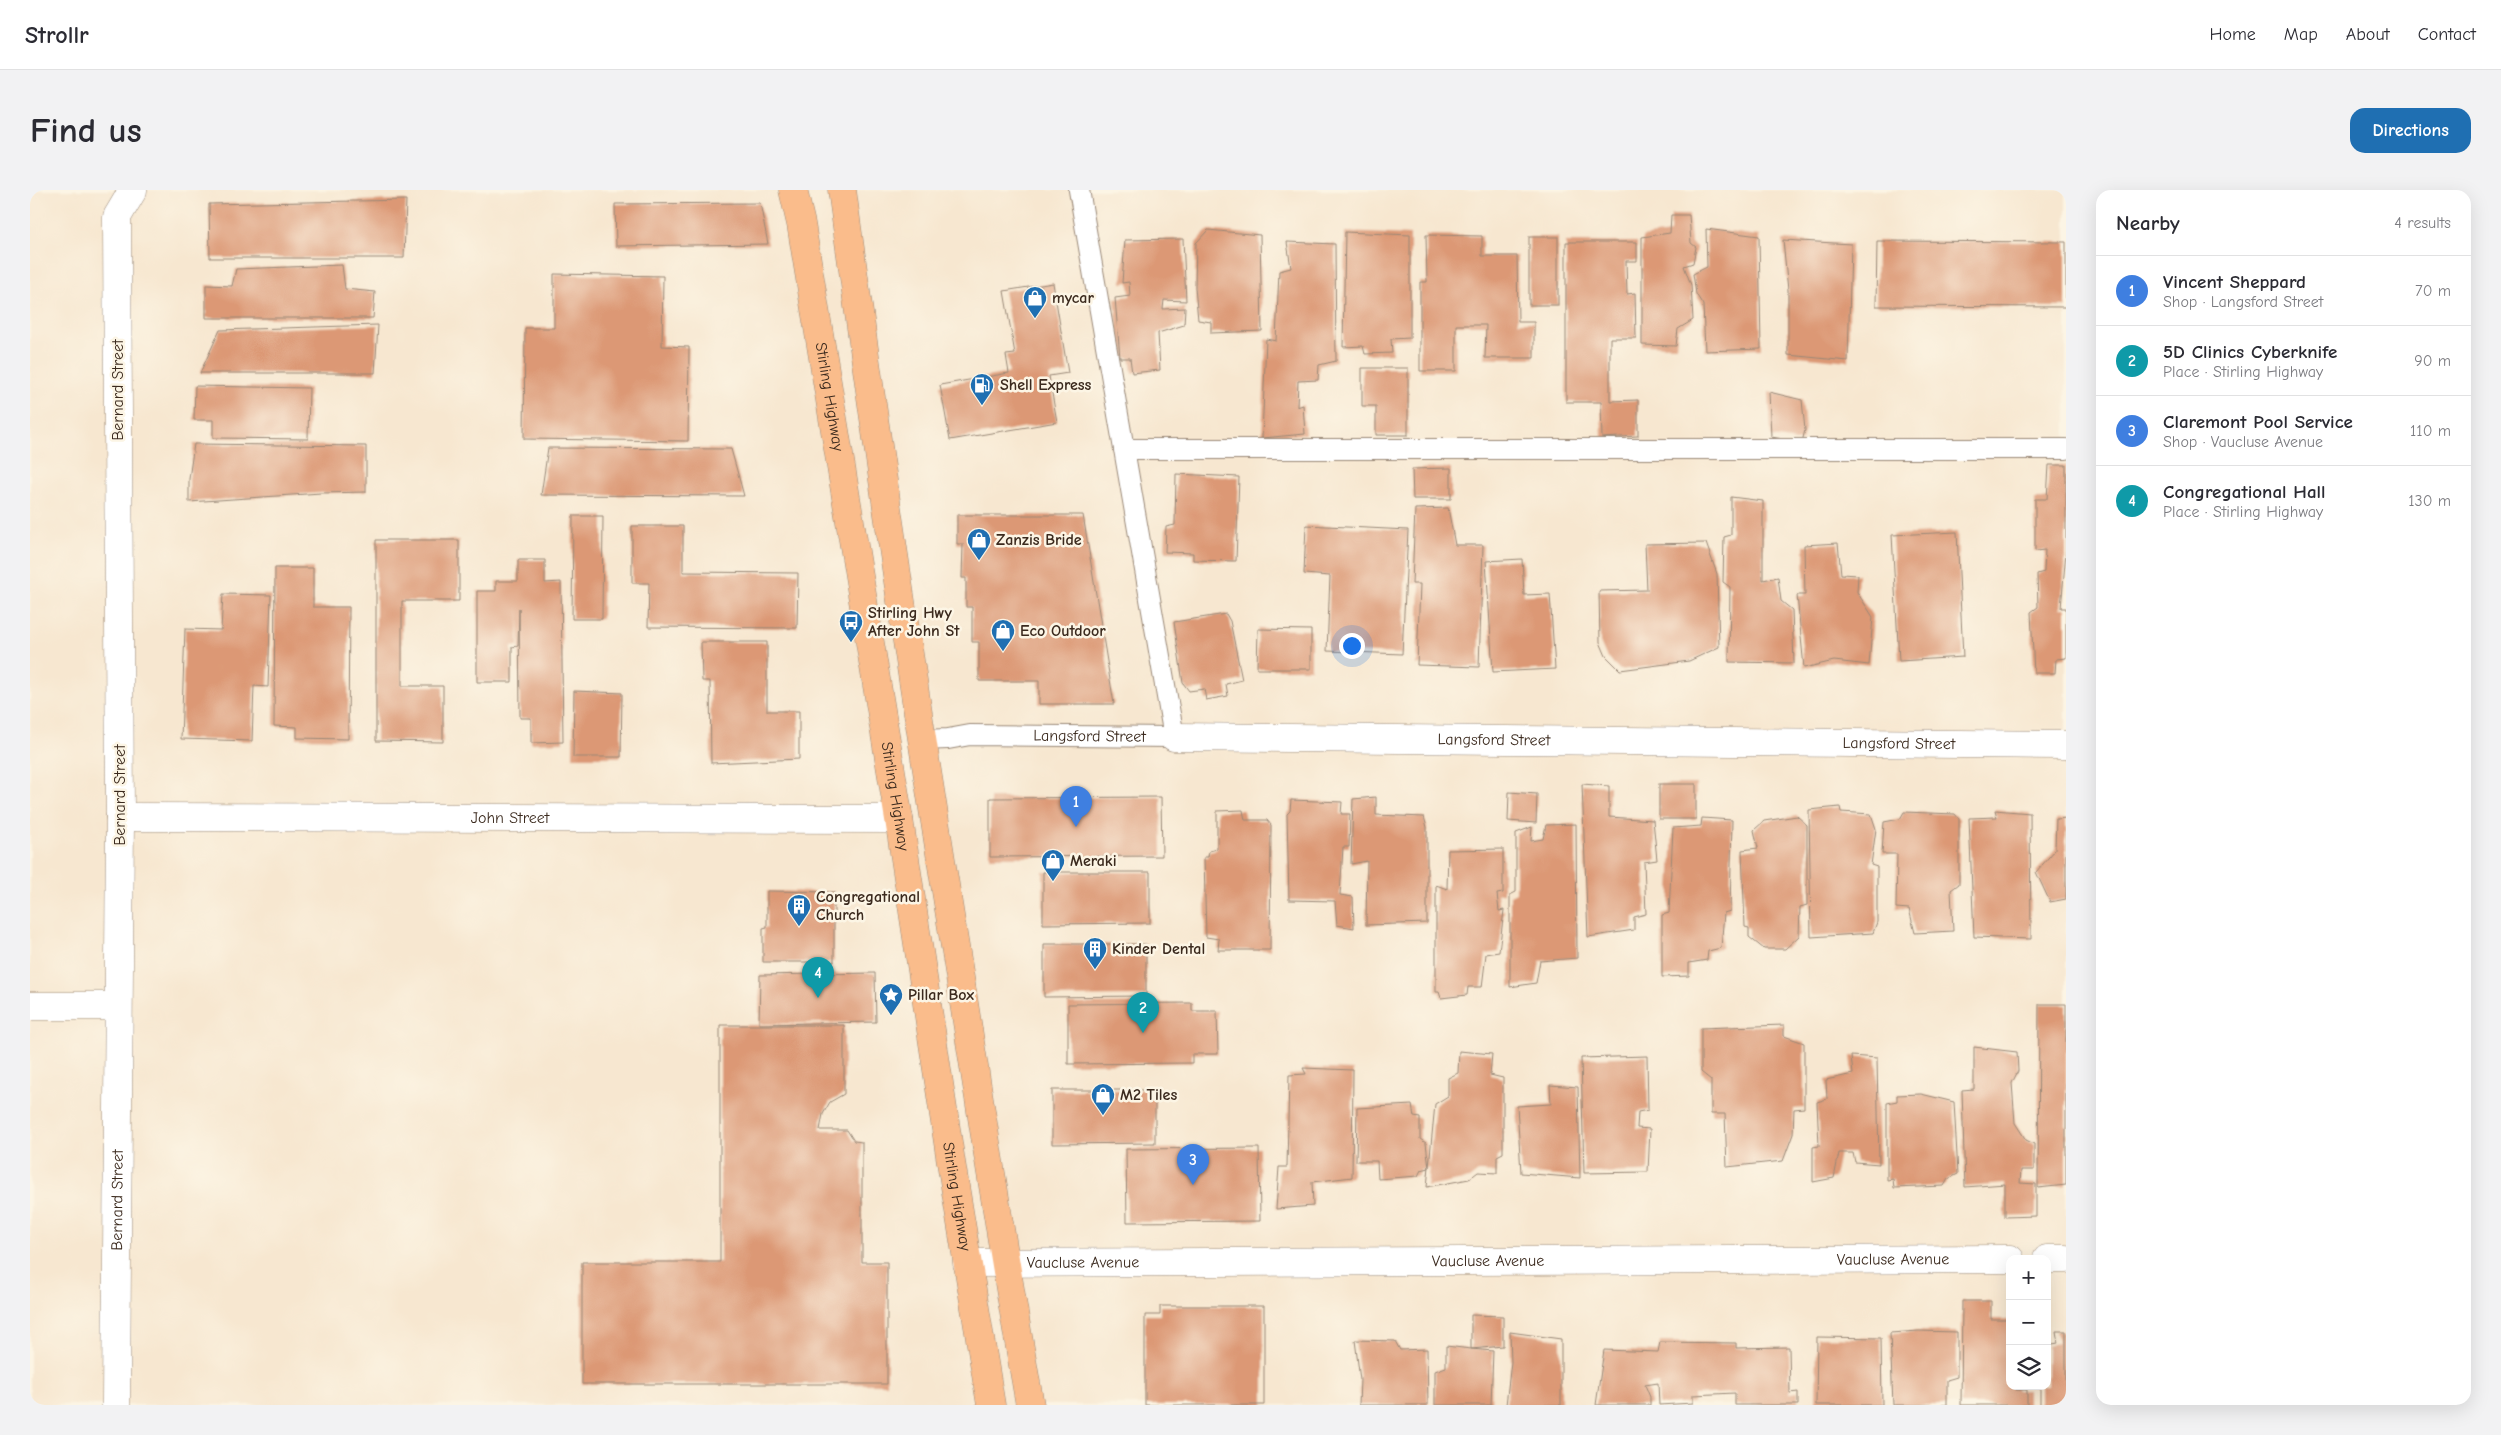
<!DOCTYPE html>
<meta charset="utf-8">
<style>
body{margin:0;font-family:"Comic Neue",sans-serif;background:#f2f2f3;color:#2b2b33}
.controls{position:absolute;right:15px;bottom:15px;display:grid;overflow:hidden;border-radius:10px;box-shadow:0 5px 20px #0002}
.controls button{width:45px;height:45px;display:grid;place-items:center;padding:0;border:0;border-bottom:1px solid #e1e1e2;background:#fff;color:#2b2b33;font:25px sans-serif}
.you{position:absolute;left:1321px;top:455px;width:18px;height:18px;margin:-12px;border:4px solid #fff;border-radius:50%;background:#1a73e8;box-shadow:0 0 0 8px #1a73e833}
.badge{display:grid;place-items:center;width:32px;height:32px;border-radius:50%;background:#1f6fb2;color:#fff;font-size:16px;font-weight:700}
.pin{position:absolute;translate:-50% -41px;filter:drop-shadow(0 1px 2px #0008)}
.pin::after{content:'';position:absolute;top:26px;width:18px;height:15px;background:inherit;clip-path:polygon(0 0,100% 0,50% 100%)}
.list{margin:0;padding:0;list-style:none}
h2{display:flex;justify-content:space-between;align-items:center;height:65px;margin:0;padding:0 20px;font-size:21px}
h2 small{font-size:16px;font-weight:400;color:#7c7c81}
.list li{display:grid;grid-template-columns:32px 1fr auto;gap:15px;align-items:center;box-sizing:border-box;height:70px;padding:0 20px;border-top:1px solid #e1e1e2}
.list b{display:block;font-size:19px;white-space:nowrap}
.list p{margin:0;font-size:16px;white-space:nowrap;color:#7c7c81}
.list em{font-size:16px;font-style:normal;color:#7c7c81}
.icon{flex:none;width:28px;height:28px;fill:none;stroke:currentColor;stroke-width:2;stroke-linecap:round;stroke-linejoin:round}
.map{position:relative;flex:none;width:2036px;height:1215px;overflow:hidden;border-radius:15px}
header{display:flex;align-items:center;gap:30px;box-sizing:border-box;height:70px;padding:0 25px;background:#fff;border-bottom:1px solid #e1e1e2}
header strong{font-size:24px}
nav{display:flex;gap:28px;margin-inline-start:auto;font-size:18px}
.intro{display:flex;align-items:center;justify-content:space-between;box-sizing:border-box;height:120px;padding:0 30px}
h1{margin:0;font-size:35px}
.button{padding:12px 22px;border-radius:15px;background:#1f6fb2;color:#fff;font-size:18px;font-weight:700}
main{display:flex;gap:30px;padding:0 30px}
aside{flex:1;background:#fff;border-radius:15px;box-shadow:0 5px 20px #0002}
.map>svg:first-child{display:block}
.building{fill:#dc9874}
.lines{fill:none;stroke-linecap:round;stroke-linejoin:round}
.service-casing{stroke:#987;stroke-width:22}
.minor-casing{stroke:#987;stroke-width:29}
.trunk-casing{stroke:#987;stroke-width:29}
.service{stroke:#fff;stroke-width:20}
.minor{stroke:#fff;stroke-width:28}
.trunk{stroke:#fabc8b;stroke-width:28}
.labels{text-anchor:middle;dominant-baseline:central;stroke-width:5;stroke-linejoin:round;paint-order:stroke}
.poi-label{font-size:16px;font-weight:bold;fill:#3b2a1e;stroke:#fcf5e5;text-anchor:start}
.street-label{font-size:16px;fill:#3b2a1e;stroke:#fcf5e5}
</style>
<header>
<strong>Strollr</strong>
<nav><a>Home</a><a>Map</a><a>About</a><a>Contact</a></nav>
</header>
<div class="intro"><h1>Find us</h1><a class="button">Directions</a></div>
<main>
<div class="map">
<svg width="2036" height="1215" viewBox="0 0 2036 1215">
<rect width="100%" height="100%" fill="#fcf5e5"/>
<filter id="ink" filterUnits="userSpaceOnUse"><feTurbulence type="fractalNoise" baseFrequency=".02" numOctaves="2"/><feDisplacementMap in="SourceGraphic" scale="10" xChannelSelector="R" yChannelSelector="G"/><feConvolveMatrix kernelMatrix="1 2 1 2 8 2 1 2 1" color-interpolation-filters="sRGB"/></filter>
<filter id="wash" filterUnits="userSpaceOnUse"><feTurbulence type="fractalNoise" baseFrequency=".0096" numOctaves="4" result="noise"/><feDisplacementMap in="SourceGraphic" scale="20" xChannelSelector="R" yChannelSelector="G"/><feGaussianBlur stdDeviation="1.12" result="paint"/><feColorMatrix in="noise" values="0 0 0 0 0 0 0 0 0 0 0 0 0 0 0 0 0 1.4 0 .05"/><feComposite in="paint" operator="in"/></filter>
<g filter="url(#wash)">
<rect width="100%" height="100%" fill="#f7e7d0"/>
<g id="blocks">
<g class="building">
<polygon points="376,10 374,68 180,68 179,14"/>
<polygon points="730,13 738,54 586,56 585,14"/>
<polygon points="1641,25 1659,25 1661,53 1666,57 1663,73 1654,76 1661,95 1663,130 1648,139 1646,156 1612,155 1612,47 1640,43"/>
<polygon points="1676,39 1729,46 1731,159 1675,161 1673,115 1666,104 1663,84 1677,77"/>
<polygon points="1178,40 1230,45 1232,141 1181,143 1181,132 1168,130 1165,97 1166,53"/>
<polygon points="1315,42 1380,45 1380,148 1361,149 1362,163 1335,164 1333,156 1313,157"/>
<polygon points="1396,45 1452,46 1452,66 1487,66 1488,132 1504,132 1504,168 1455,168 1456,135 1426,135 1426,181 1390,181 1390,92 1397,92"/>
<rect x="1499" y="47" width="29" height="68"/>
<polygon points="1153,49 1156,111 1134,110 1133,119 1155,118 1154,135 1128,143 1130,180 1102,183 1100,168 1090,168 1085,108 1100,106 1099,92 1092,93 1095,50"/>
<polygon points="1753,50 1821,54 1818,171 1758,165 1758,100"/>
<polygon points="1847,51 2036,52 2036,117 1846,116"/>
<polygon points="1257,52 1305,54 1306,171 1289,175 1288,190 1268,191 1267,217 1273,215 1275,244 1232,248 1236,149 1246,151 1249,81 1261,78"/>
<polygon points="1536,52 1607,52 1607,71 1596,71 1597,104 1605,103 1606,148 1580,148 1580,211 1608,210 1608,246 1572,248 1571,212 1536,212"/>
<polygon points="312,75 315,99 345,102 343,128 176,128 176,95 202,96 206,79"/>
<polygon points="524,84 633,86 632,156 659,157 658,251 494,249 495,138 524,138"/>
<polygon points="1023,93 1038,183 1019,186 1027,232 920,250 910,195 979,183 976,165 985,164 974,101"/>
<polygon points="348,135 345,183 170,183 190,140"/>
<polygon points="1332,178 1378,178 1378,245 1346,245 1346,216 1332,216"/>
<polygon points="165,196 279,198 278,249 183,248 183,230 164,230"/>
<polygon points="1739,202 1772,210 1775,240 1772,252 1741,247"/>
<polygon points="164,254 336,256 336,302 291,303 159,312 159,289"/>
<polygon points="518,258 701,259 714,306 511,305"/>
<polygon points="2019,275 2036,275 2036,362 2031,418 2036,418 2036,468 2026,469 2025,483 2004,483 2001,422 2008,417 2007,384 2014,382 2015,360 2005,361 2005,309 2017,309"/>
<polygon points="1421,278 1421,309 1383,309 1382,279"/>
<polygon points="1146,284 1209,287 1206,371 1163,370 1163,363 1135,362 1136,337 1145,335"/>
<polygon points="1701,307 1733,311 1733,390 1748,387 1751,411 1762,420 1764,473 1699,472 1700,397 1693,392 1694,347 1701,345"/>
<polygon points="1418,318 1425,355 1453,355 1449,477 1387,475 1390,394 1382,394 1385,319"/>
<polygon points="927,325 1053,325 1084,514 1009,514 1009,491 949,491 949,452 942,452 942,417 936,417 936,388 932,388 933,354 927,354"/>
<polygon points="543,326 573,326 572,429 542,429"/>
<polygon points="1276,335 1378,340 1372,464 1297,461 1300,386 1274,384"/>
<polygon points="602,336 653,336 653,382 768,383 767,438 618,437 619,393 602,393"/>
<polygon points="1927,342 1933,467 1869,471 1862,345"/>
<polygon points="346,350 429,350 429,411 372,411 372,496 413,496 413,552 346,551"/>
<polygon points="1676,353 1687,384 1689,457 1659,471 1590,480 1576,466 1570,452 1569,401 1617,400 1615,354"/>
<polygon points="1808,353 1811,384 1828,385 1827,402 1843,427 1839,475 1804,471 1774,478 1767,405 1775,405 1774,355"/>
<polygon points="1492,369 1494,405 1520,404 1525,479 1463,482 1456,371"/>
<polygon points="488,370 515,370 515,393 531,392 533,552 501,553 501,528 490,528 489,418 488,456 482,457 482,492 447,492 447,401 466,401 466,391 488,391"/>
<polygon points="245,378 283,378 283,417 319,417 318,549 267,548 267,537 244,536"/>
<polygon points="193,404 241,405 238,497 224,496 222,551 151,549 155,439 191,440"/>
<polygon points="1196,424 1200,431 1212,490 1196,494 1198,506 1176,510 1174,499 1159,501 1153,493 1144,432"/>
<polygon points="1228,439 1281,440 1281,479 1227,479"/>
<polygon points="671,452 737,452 737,521 769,521 769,569 681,573 680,491 672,491"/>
<polygon points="544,501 592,503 591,567 543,567"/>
<polygon points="1552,594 1579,596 1579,627 1623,630 1627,670 1614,672 1616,724 1604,727 1604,740 1558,747"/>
<rect x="1629" y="594" width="37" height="35"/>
<polygon points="1479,602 1507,604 1506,633 1478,631"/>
<polygon points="1131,607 1132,666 960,667 960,608"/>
<polygon points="1346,607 1346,625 1394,627 1397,637 1397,733 1336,735 1337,671 1321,674 1323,609"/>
<polygon points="1261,610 1312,612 1311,624 1320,624 1319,657 1313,657 1310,705 1323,707 1324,738 1307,735 1305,711 1259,710 1257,624 1260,621"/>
<polygon points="1810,617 1811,622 1841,624 1846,639 1841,675 1847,677 1847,732 1843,743 1781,747 1779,620"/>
<polygon points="1213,620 1215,630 1237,630 1241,635 1240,760 1188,760 1189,749 1176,747 1174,667 1178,667 1179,661 1187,659 1187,621"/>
<polygon points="1965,620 2000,623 2001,749 1944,747 1939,628 1967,627"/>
<polygon points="1874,622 1925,624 1929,629 1929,694 1921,700 1923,741 1885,743 1879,719 1866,718 1867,664 1852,664 1854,632 1870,629"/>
<polygon points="1767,626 1777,635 1777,715 1770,717 1769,746 1755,759 1734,759 1719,747 1719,738 1715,737 1712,660 1728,658 1724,640 1734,631"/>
<polygon points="1672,628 1702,630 1700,721 1694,723 1691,758 1678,761 1677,770 1659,773 1659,786 1632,787 1632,725 1639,723 1643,638 1671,636"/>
<polygon points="2036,628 2036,709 2020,712 2006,682 2025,660 2026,629"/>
<polygon points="1546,634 1547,768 1510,771 1506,793 1480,797 1480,705 1486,702 1486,643 1502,637 1501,651 1513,649 1516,635"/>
<polygon points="1473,659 1473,703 1467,704 1469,721 1474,720 1469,762 1456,764 1452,797 1438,797 1437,805 1411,808 1409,802 1406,802 1406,695 1417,699 1418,660"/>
<polygon points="1013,682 1120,682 1120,733 1013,734"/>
<polygon points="737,701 804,702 804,772 733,772 733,738 737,737"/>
<polygon points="1014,754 1116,754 1116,806 1014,807"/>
<polygon points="845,783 846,832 729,834 730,785"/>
<polygon points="1162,813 1162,821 1187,821 1188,864 1162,864 1162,873 1038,874 1038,814"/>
<polygon points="2009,814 2036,814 2036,995 2008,998"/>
<polygon points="690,835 814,835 814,904 800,912 793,924 790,940 817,940 824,951 832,952 832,1072 857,1072 857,1194 552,1194 552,1072 690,1072"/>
<polygon points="1754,835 1754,846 1774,853 1774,918 1764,919 1763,944 1753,971 1697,977 1695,924 1681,924 1681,890 1671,882 1671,838"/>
<polygon points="1944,857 1987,862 1988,881 1982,893 1985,933 1996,950 2004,954 2004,980 1991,980 1990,993 2006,994 2006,1026 1975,1027 1975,994 1935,997 1932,900 1944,899"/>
<polygon points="1429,861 1462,864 1460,885 1473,888 1473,963 1467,966 1467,983 1448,982 1439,989 1397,997 1405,914 1418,906 1418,888 1428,883"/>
<polygon points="1617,866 1618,920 1608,922 1607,938 1620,939 1618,982 1554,983 1551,868"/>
<polygon points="1821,866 1847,868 1849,974 1825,972 1823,963 1809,963 1804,988 1783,992 1783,957 1789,956 1787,912 1797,909 1796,890 1823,884"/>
<polygon points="1273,878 1323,880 1322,987 1282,992 1283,1016 1246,1019 1249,977 1257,977 1259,885 1276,884"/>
<polygon points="1520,895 1548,897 1550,988 1491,983 1487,916 1521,914"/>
<polygon points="1022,900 1125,900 1125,953 1022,954"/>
<polygon points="1891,904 1924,912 1928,984 1918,989 1914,996 1864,998 1863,989 1857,990 1857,913 1867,911 1867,905"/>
<polygon points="1382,915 1384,927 1390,928 1390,949 1396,953 1399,978 1391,980 1388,986 1348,989 1347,971 1326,971 1327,918"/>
<polygon points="1229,958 1230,1031 1097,1032 1096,959"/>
<polygon points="1932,1111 1961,1111 1961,1129 1980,1129 1980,1196 1985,1196 1985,1200 1997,1200 1997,1215 1931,1215"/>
<polygon points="1130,1116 1234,1116 1234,1215 1115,1215 1115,1125 1130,1125"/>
<polygon points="1441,1125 1473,1126 1473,1156 1441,1159 1463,1161 1461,1215 1405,1215 1405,1181 1416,1177 1416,1156 1441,1159"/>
<polygon points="1889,1141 1927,1142 1927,1187 1917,1190 1917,1215 1863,1215 1860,1143"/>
<polygon points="2026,1141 2036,1141 2036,1215 2010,1215 2010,1196 2017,1196 2017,1155 2028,1153"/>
<polygon points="1480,1142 1531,1149 1531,1215 1476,1215 1481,1172"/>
<polygon points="1787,1147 1851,1148 1852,1215 1786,1215"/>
<polygon points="1325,1150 1365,1151 1370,1160 1397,1159 1398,1215 1329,1215 1330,1190"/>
<polygon points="1630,1152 1706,1153 1706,1158 1759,1157 1760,1203 1768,1202 1768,1215 1705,1215 1705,1203 1663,1205 1663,1213 1629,1215 1628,1193 1615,1195 1620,1207 1620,1215 1566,1215 1574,1160 1628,1162"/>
</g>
</g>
</g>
<g filter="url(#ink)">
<use href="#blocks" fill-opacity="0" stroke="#987" stroke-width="1"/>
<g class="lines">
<g class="service-casing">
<g id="service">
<polyline points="1094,259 2036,259"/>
<path id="s1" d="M892 550 918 549 940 545 1144 547 1049 0"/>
</g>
</g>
<g class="minor-casing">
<g id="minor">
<path id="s2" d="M1144 547 2036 555"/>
<path id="s3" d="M90 627 869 629"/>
<polyline points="0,816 88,816"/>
<polyline points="2017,1069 2036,1069"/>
<path id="s4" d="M937 1073 1980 1069"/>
<path id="s5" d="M86 1215 90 627 87 27 103 0"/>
</g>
</g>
<g class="trunk-casing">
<g id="trunk">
<path id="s6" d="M763 0 771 34 869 629 921 972 961 1215"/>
<path d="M812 0C848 265 888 530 931 794 953 935 975 1075 1000 1215"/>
</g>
</g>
<use href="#service" class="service"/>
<use href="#minor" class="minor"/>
<use href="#trunk" class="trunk"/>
</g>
</g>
<defs>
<g id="shop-pin" transform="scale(1.25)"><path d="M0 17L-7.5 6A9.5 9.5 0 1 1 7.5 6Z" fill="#1f6fb2" stroke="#fcf5e5"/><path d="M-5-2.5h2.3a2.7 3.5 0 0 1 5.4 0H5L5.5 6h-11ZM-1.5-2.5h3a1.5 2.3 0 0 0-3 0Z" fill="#fff"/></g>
<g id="fuel-pin" transform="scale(1.25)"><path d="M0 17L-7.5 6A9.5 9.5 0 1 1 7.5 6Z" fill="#1f6fb2" stroke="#fcf5e5"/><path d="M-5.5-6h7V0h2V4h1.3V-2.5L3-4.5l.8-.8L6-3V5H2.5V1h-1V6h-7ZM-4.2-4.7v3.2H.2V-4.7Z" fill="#fff"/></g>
<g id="bus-pin" transform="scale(1.25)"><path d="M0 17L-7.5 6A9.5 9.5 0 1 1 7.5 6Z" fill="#1f6fb2" stroke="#fcf5e5"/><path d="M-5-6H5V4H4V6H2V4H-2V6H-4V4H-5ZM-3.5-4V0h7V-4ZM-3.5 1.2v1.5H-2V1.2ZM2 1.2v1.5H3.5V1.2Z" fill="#fff"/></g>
<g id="building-pin" transform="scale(1.25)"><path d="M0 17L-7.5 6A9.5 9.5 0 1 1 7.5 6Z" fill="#1f6fb2" stroke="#fcf5e5"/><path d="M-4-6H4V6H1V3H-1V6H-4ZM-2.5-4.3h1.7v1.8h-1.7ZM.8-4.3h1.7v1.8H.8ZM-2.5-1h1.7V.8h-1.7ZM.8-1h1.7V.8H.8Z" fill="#fff"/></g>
<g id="sight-pin" transform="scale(1.25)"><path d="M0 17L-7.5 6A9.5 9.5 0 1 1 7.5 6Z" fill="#1f6fb2" stroke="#fcf5e5"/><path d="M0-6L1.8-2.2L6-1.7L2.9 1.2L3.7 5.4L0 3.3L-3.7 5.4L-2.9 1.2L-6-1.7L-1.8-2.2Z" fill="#fff"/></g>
</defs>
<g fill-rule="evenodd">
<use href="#shop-pin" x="1005" y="108"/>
<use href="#fuel-pin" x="952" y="195"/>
<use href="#shop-pin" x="949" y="350"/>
<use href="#bus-pin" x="821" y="432"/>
<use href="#shop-pin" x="973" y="441"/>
<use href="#shop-pin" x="1023" y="671"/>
<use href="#building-pin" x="769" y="716"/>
<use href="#building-pin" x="1065" y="759"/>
<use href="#sight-pin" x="861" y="805"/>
<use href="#shop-pin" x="1073" y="905"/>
</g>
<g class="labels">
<g class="poi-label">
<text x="1022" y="108">mycar</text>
<text x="970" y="195">Shell Express</text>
<text x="966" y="350">Zanzis Bride</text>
<text x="838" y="423">Stirling Hwy<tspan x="838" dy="18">After John St</tspan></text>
<text x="990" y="441">Eco Outdoor</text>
<text x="1040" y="671">Meraki</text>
<text x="786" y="707">Congregational<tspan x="786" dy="18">Church</tspan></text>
<text x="1082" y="759">Kinder Dental</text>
<text x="878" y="805">Pillar Box</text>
<text x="1090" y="905">M2 Tiles</text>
</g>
<g class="street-label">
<text transform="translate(88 200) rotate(-90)">Bernard Street</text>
<text stroke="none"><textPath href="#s6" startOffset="210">Stirling Highway</textPath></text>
<text stroke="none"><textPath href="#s1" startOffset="168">Langsford Street</textPath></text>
<text stroke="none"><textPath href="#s2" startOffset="320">Langsford Street</textPath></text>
<text stroke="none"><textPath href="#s2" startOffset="725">Langsford Street</textPath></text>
<text transform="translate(90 605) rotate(-90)">Bernard Street</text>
<text stroke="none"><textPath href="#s6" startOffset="615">Stirling Highway</textPath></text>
<text stroke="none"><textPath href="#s3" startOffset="390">John Street</textPath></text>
<text stroke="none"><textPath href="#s6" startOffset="1020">Stirling Highway</textPath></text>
<text stroke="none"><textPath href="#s5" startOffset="205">Bernard Street</textPath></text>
<text stroke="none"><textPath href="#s4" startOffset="926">Vaucluse Avenue</textPath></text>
<text stroke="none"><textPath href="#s4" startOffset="521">Vaucluse Avenue</textPath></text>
<text stroke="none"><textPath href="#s4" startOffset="116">Vaucluse Avenue</textPath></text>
</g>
</g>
</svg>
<div class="controls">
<button>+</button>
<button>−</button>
<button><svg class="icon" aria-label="layers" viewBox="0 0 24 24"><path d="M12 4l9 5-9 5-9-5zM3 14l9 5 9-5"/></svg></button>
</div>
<div class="you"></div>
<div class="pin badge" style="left:1046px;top:637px;background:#3f7fe0">1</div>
<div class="pin badge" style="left:1113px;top:843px;background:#0f9aa8">2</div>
<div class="pin badge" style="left:1163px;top:995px;background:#3f7fe0">3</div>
<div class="pin badge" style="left:788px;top:808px;background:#0f9aa8">4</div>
</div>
<aside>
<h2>Nearby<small>4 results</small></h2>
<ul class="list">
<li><span class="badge" style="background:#3f7fe0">1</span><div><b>Vincent Sheppard</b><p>Shop · Langsford Street</p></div><em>70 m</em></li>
<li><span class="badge" style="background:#0f9aa8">2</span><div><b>5D Clinics Cyberknife</b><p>Place · Stirling Highway</p></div><em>90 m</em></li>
<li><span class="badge" style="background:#3f7fe0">3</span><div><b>Claremont Pool Service</b><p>Shop · Vaucluse Avenue</p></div><em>110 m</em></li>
<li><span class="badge" style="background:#0f9aa8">4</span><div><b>Congregational Hall</b><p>Place · Stirling Highway</p></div><em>130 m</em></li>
</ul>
</aside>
</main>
